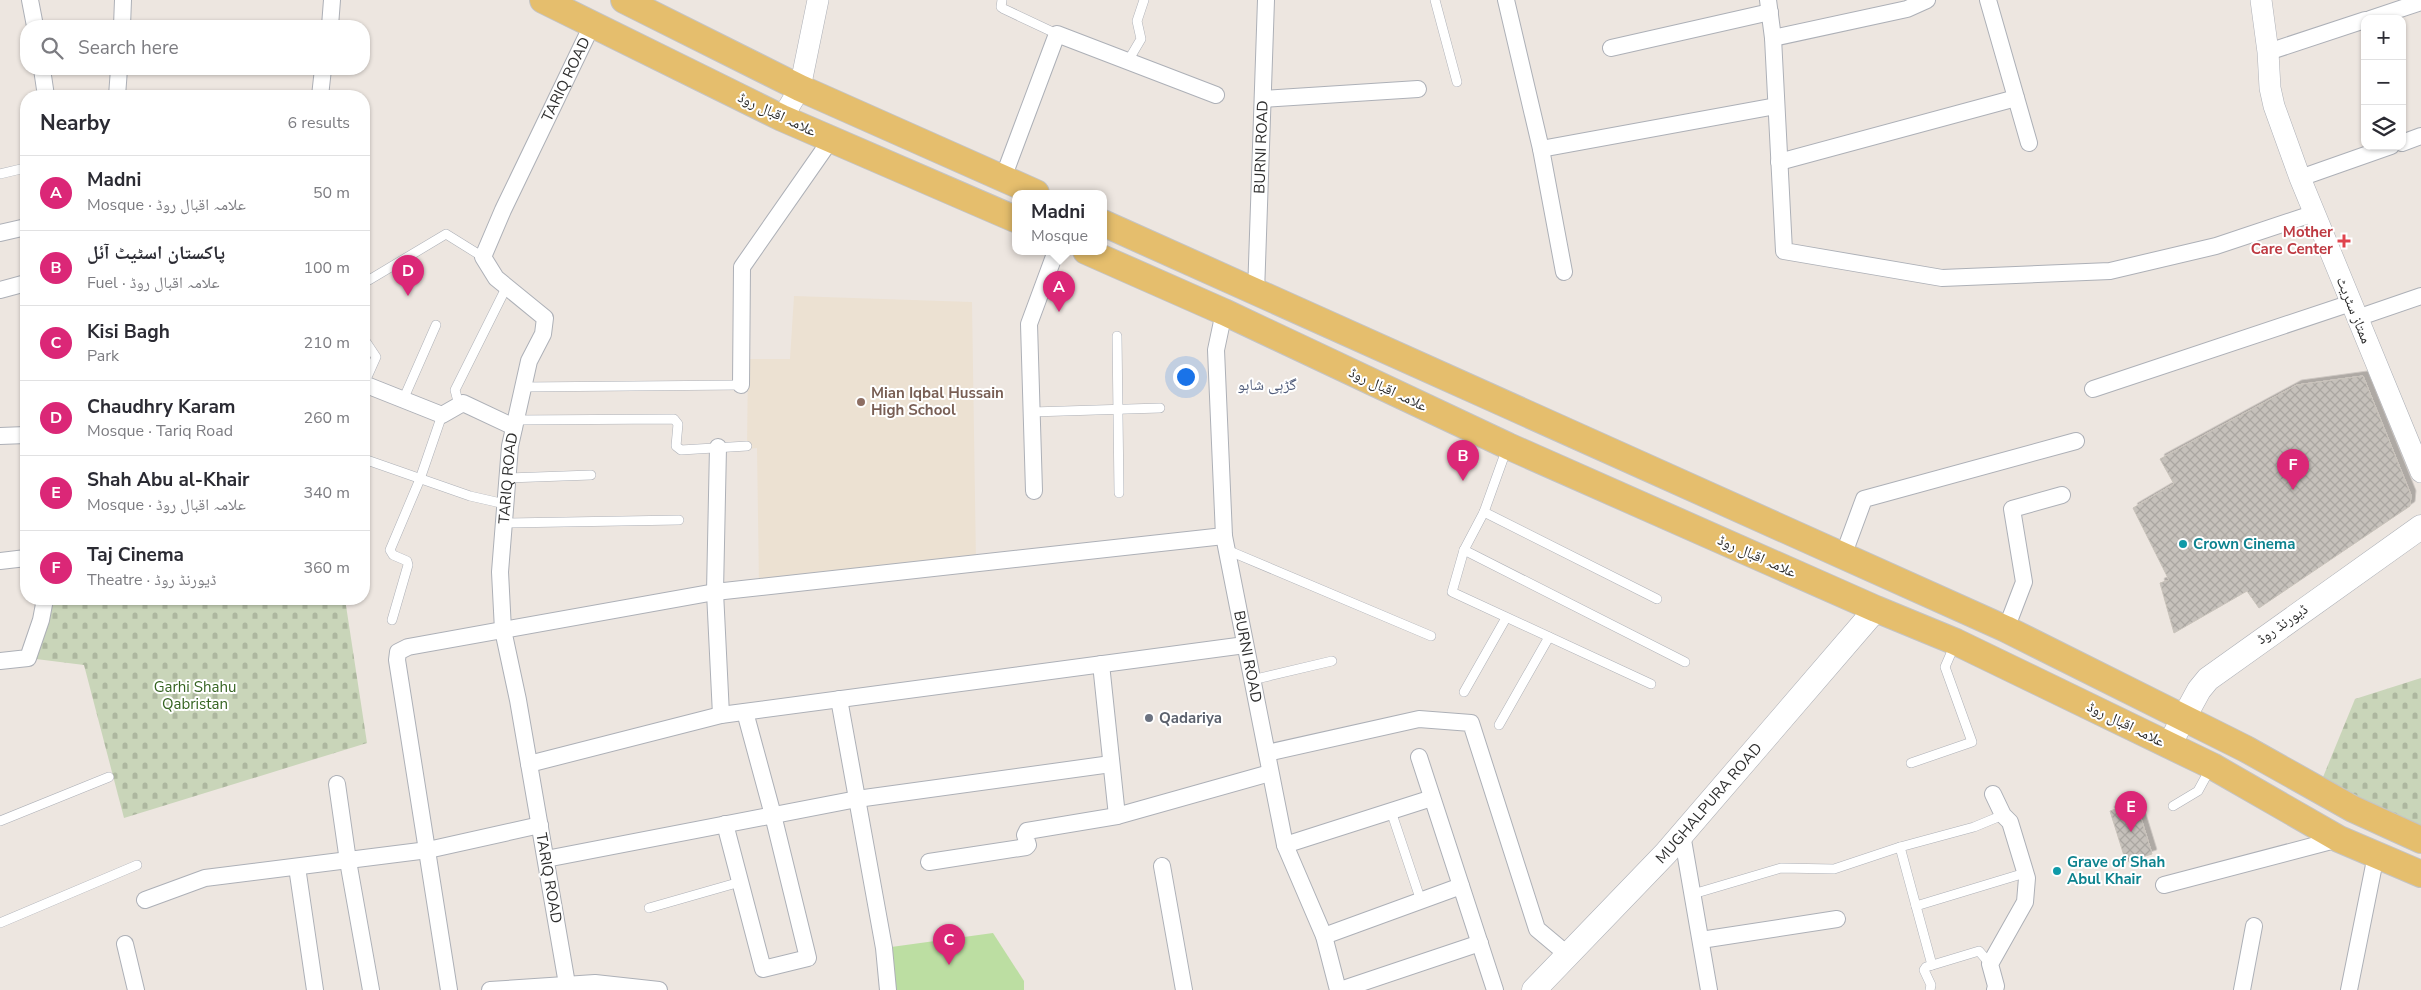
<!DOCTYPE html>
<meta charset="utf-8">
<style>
body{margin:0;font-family:"Nunito Sans","Noto Naskh Arabic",sans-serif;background:#f7f7f7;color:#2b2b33}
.controls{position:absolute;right:15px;top:15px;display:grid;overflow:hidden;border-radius:10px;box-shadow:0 1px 4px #0004}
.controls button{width:45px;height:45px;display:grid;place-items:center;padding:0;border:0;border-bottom:1px solid #e1e1e2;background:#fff;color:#2b2b33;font:25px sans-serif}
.you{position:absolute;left:1185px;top:376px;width:18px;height:18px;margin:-12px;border:4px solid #fff;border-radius:50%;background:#1a73e8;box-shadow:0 0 0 8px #1a73e833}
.badge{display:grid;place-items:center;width:32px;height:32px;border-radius:50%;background:#db2777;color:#fff;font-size:16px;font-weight:700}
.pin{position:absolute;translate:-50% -41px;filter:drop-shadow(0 1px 2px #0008)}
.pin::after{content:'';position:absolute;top:26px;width:18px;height:15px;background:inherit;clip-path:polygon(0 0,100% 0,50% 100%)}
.popup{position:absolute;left:1012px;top:190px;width:95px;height:65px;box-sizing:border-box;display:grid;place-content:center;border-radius:10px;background:#fff;filter:drop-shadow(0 1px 4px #0005);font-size:16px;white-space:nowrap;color:#7c7c81}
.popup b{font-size:19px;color:#2b2b33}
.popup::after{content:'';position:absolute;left:50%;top:100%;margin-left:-10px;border:10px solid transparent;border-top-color:#fff}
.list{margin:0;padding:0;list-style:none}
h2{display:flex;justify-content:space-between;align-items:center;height:65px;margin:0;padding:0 20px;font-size:21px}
h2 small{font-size:16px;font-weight:400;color:#7c7c81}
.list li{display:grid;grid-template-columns:32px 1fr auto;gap:15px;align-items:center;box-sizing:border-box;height:75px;padding:0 20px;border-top:1px solid #e1e1e2}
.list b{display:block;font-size:19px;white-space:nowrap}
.list p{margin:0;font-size:16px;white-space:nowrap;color:#7c7c81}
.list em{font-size:16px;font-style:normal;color:#7c7c81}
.icon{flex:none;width:28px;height:28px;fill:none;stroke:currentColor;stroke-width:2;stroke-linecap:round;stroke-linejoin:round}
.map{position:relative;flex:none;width:2421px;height:990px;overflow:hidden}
.search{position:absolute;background:#fff;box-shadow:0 1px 4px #0004;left:20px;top:20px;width:350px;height:55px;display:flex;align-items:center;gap:12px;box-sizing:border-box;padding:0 18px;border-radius:20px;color:#7c7c81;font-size:19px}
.panel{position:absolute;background:#fff;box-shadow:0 1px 4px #0004;left:20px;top:90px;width:350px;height:515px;border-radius:20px}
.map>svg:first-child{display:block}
.education{fill:#ece1d2}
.grass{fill:#bcdea2}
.cemetery{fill:url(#cemetery-stones)}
.building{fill:url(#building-cross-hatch);stroke:#c8c2ba;filter:url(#shadow)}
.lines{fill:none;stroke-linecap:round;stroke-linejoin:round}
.service-casing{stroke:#adb0b7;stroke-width:10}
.minor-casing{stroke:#adb0b7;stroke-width:18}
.tertiary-casing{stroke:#adb0b7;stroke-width:22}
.secondary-casing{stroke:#adb0b7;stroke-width:25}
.primary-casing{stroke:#c4c4c4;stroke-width:28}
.service{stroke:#fff;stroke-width:9}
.minor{stroke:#fff;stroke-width:16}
.tertiary{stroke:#fff;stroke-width:21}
.secondary{stroke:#fff;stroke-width:24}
.primary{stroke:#e5be6d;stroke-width:26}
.health-dot{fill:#e0444e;stroke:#fff;stroke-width:2}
.education-dot{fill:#8d6e63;stroke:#fff;stroke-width:2}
.culture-dot{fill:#0f9aa8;stroke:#fff;stroke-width:2}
.worship-dot{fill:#6b7280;stroke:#fff;stroke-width:2}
.labels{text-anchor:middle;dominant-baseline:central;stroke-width:4;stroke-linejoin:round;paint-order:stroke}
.street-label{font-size:15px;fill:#2d2d2d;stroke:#fff}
.health-label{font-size:15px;font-weight:bold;fill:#be3a42;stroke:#fff;text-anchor:end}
.education-label{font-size:15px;font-weight:bold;fill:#785e54;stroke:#fff;text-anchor:start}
.culture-label{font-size:15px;font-weight:bold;fill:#0d838f;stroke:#fff;text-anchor:start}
.park-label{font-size:15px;fill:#366422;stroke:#fff}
.worship-label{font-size:15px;font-weight:bold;fill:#5b616d;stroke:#fff;text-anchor:start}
.neighbourhood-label{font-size:16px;fill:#505c7a;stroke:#fff}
</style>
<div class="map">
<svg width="2421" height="990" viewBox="0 0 2421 990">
<defs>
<pattern id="cemetery-stones" width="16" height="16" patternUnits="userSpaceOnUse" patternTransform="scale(1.25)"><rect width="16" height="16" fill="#c9d5b9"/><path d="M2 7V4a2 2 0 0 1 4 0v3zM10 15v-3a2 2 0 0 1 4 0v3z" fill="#adb79f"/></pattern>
<pattern id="building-cross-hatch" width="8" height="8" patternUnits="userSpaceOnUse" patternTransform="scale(1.25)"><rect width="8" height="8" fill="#c6c1bb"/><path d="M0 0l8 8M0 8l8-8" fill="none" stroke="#aaa6a1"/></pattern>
<filter id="shadow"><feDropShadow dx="4.5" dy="-4.5" stdDeviation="0" flood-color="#0004"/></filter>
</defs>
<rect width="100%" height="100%" fill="#ede6e0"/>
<polygon class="education" points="794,296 972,302 976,563 759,587 757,448 747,449 748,359 790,359"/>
<polygon class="grass" points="993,933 1024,981 1024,990 888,990 884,948"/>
<g class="cemetery">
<polygon points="43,599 345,599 367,743 124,818 84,665 28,658"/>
<polygon points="2421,678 2421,827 2321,782 2355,699"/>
</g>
<g class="building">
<polygon points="2363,376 2411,495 2410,506 2259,608 2247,591 2174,633 2160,583 2169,580 2133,508 2174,484 2160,459 2297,385"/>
<polygon points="2136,802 2152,854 2126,862 2110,811"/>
</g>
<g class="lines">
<g class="service-casing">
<g id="service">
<polyline points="1002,0 1001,7 1004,9 1057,34"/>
<polyline points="1435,0 1457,82"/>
<polyline points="1128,61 1141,39 1137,21 1144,0"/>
<polyline points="0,174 25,168"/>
<polyline points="364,283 446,234 483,257"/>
<polyline points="1117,336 1119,493"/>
<polyline points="364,339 376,357 364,384"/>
<polyline points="523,387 741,385"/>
<polyline points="403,400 436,325"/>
<polyline points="459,405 455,390 507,286"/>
<polyline points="1032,412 1160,408"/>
<polyline points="515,420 674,419 678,424 676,446 681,450 747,446"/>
<polyline points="1507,448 1484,512 1464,550 1452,592 1651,684"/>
<polyline points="364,459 470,496 505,504"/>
<polyline points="507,478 591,475"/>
<polyline points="1484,512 1657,599"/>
<polyline points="504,523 679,520"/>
<polyline points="1227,550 1431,636"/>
<polyline points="1464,550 1685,662"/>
<polyline points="392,620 408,565 407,561 393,555 390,550 420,479 442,415"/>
<polyline points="1252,680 1332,661"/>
<polyline points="1464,692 1506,618"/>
<polyline points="1499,725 1549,637"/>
<polyline points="1911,763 1972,742 1945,667 1955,644"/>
<polyline points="2173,806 2198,791 2210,769"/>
<polyline points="1391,811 1421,901"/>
<polyline points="0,821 109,777"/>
<polyline points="1900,847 1932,965"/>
<polyline points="1693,894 1781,868 1834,869 1900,847 1974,827 2003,815"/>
<polyline points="1916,906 2025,873"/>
<polyline points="649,908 740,882"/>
<polyline points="0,923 137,865"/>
<polyline points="1930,990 1931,985 1924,970 1926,967 1979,951 1990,964"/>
</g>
</g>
<g class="minor-casing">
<g id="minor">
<polyline points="30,0 35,26"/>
<polyline points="1506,0 1541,149 1564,272"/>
<polyline points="1768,0 1773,38 1784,251 1942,278 2110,271 2216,246 2315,213"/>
<polyline points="1988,0 2029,143"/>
<polyline points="2370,19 2421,2"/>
<polyline points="122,26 123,0"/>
<polyline points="330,26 332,0"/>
<polyline points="1773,38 1907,9 1927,0"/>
<polyline points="1611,48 1770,12"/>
<polyline points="2268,52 2365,20"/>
<polyline points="42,69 46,96"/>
<polyline points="117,96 119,69"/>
<polyline points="320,96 323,69"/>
<polyline points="1263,99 1418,89"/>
<polyline points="2402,143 2421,136"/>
<polyline points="1541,149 1776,106"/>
<polyline points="1779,162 2016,98"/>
<polyline points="1003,178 1057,34 1216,95"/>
<polyline points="2300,178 2391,146"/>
<polyline points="0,233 26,227"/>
<polyline points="0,290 26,283"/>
<path id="s1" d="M1256 293 1266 0"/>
<path id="s2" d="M1224 312 1216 350 1224 536 1285 845 1324 936 1338 990"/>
<polyline points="2357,318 2421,296"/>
<polyline points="364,384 442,415 463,403 514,427"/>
<polyline points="741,385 742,267 832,138"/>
<polyline points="2093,389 2351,303"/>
<polyline points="0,436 26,435"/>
<polyline points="718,447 715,592 721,715"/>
<polyline points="1034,491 1029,324 1056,251"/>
<polyline points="1843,556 1864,499 2076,441"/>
<polyline points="0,561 26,558"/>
<polyline points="2006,629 2024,582 2012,509 2062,495"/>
<polyline points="0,661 28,658 41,620 45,599"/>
<polyline points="1101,664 1117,816"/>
<polyline points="839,699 884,948 888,990"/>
<polyline points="1267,753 1419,719 1471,723 1537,929 1568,955"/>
<polyline points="1419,757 1495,990"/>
<polyline points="529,764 721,715 1245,645"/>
<polyline points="337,784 348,861 371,990"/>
<polyline points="1993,794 2003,815 2010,822 2027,878 2025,902 1990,964 1996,986 1995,990"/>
<polyline points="725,824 763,969 808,958 773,815 745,712"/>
<polyline points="1682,834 1709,990"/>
<polyline points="1285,845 1432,798"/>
<polyline points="546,859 857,799 1111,764"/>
<polyline points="929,862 1026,847 1028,845 1025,835 1027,831 1117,816 1270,773"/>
<polyline points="1162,866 1184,990"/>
<polyline points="297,867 315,990"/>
<polyline points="2164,885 2339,839"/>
<polyline points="145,900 205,878 428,850 540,825"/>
<polyline points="1324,936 1461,886"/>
<polyline points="1701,940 1837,919"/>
<polyline points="125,944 136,990"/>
<path id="s3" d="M567 984 518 700 503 630 500 572 510 446 529 361 543 334 545 318 496 278 483 257 503 210 593 23"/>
<polyline points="449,990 397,660 398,652 408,647 715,592 1224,536"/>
<polyline points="490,990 595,983 659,990"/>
<polyline points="1340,990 1480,943"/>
<polyline points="2242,990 2254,926"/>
<polyline points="2349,990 2376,855"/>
</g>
</g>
<g class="tertiary-casing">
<g id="tertiary">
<polyline points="2261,0 2268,52 2270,88 2274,106 2300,178 2421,472"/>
<polyline points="782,118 800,88 818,0"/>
</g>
</g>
<g class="secondary-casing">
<g id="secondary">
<polyline points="2169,745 2199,690 2208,679 2421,527"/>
<path id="s4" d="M1534 990 1666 853 1876 609"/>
</g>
</g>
<g class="primary-casing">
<g id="primary">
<polyline points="543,0 782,118 1015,219"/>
<polyline points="624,0 800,88 1036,193"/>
<polyline points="1103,223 2006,629 2246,749 2353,809 2421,840"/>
<polyline points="1086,251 1224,312 1508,446 1876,609 1956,642 2212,766 2339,839 2421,874"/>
</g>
</g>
<use href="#service" class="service"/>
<use href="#minor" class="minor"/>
<use href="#tertiary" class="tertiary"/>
<use href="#secondary" class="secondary"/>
<use href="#primary" class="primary"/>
</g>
<path class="health-dot" d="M2341.5 233.5h5v5h5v5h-5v5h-5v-5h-5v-5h5z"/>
<circle class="education-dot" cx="861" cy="402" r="5"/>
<g class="culture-dot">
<circle cx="2183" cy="544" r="5"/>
<circle cx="2057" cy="871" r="5"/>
</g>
<circle class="worship-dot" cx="1149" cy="718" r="5"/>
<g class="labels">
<g class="street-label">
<text stroke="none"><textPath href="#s3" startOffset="962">TARIQ ROAD</textPath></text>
<text transform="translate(777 114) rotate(25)">علامہ اقبال روڈ</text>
<text stroke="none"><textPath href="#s1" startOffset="146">BURNI ROAD</textPath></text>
<text transform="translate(2354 310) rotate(68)">ممتاز سٹریٹ</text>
<text transform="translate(1388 389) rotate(25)">علامہ اقبال روڈ</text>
<text stroke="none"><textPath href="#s3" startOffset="512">TARIQ ROAD</textPath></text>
<text transform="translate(1757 556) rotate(24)">علامہ اقبال روڈ</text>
<text transform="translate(2282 624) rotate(-35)">ڈیورنڈ روڈ</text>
<text stroke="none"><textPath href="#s2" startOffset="348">BURNI ROAD</textPath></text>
<text transform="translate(2126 724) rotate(26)">علامہ اقبال روڈ</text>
<text stroke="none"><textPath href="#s4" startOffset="256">MUGHALPURA ROAD</textPath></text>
<text transform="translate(549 878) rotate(80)">TARIQ ROAD</text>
</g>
<g class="health-label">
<text x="2333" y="232">Mother<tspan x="2333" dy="17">Care Center</tspan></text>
</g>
<g class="education-label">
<text x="871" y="393">Mian Iqbal Hussain<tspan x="871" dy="17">High School</tspan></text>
</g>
<g class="culture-label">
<text x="2193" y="544">Crown Cinema</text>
<text x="2067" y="862">Grave of Shah<tspan x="2067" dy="17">Abul Khair</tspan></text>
</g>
<g class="park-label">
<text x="195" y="687">Garhi Shahu<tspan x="195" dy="17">Qabristan</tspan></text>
</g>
<g class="worship-label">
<text x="1159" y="718">Qadariya</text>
</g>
<g class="neighbourhood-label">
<text x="1267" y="385">گڑہی شاہو</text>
</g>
</g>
</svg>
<div class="controls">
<button>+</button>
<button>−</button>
<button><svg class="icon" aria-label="layers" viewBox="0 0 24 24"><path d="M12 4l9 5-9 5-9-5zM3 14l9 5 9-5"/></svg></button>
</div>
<div class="you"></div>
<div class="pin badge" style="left:1059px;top:312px">A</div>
<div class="popup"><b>Madni</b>Mosque</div>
<div class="pin badge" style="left:1463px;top:481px">B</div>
<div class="pin badge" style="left:949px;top:965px">C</div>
<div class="pin badge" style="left:408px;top:296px">D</div>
<div class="pin badge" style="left:2131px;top:832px">E</div>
<div class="pin badge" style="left:2293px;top:490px">F</div>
<div class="search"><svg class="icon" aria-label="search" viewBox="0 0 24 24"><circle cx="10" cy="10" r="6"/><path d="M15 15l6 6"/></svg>Search here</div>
<section class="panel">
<h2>Nearby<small>6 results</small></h2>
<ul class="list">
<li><span class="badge">A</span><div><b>Madni</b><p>Mosque · علامہ اقبال روڈ</p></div><em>50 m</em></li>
<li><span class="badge">B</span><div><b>پاکستان اسٹیٹ آئل</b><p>Fuel · علامہ اقبال روڈ</p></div><em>100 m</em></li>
<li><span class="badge">C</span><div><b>Kisi Bagh</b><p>Park</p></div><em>210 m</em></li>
<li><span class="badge">D</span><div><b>Chaudhry Karam</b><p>Mosque · Tariq Road</p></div><em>260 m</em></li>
<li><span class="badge">E</span><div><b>Shah Abu al-Khair</b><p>Mosque · علامہ اقبال روڈ</p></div><em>340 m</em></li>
<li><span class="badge">F</span><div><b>Taj Cinema</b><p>Theatre · ڈیورنڈ روڈ</p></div><em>360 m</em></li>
</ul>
</section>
</div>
